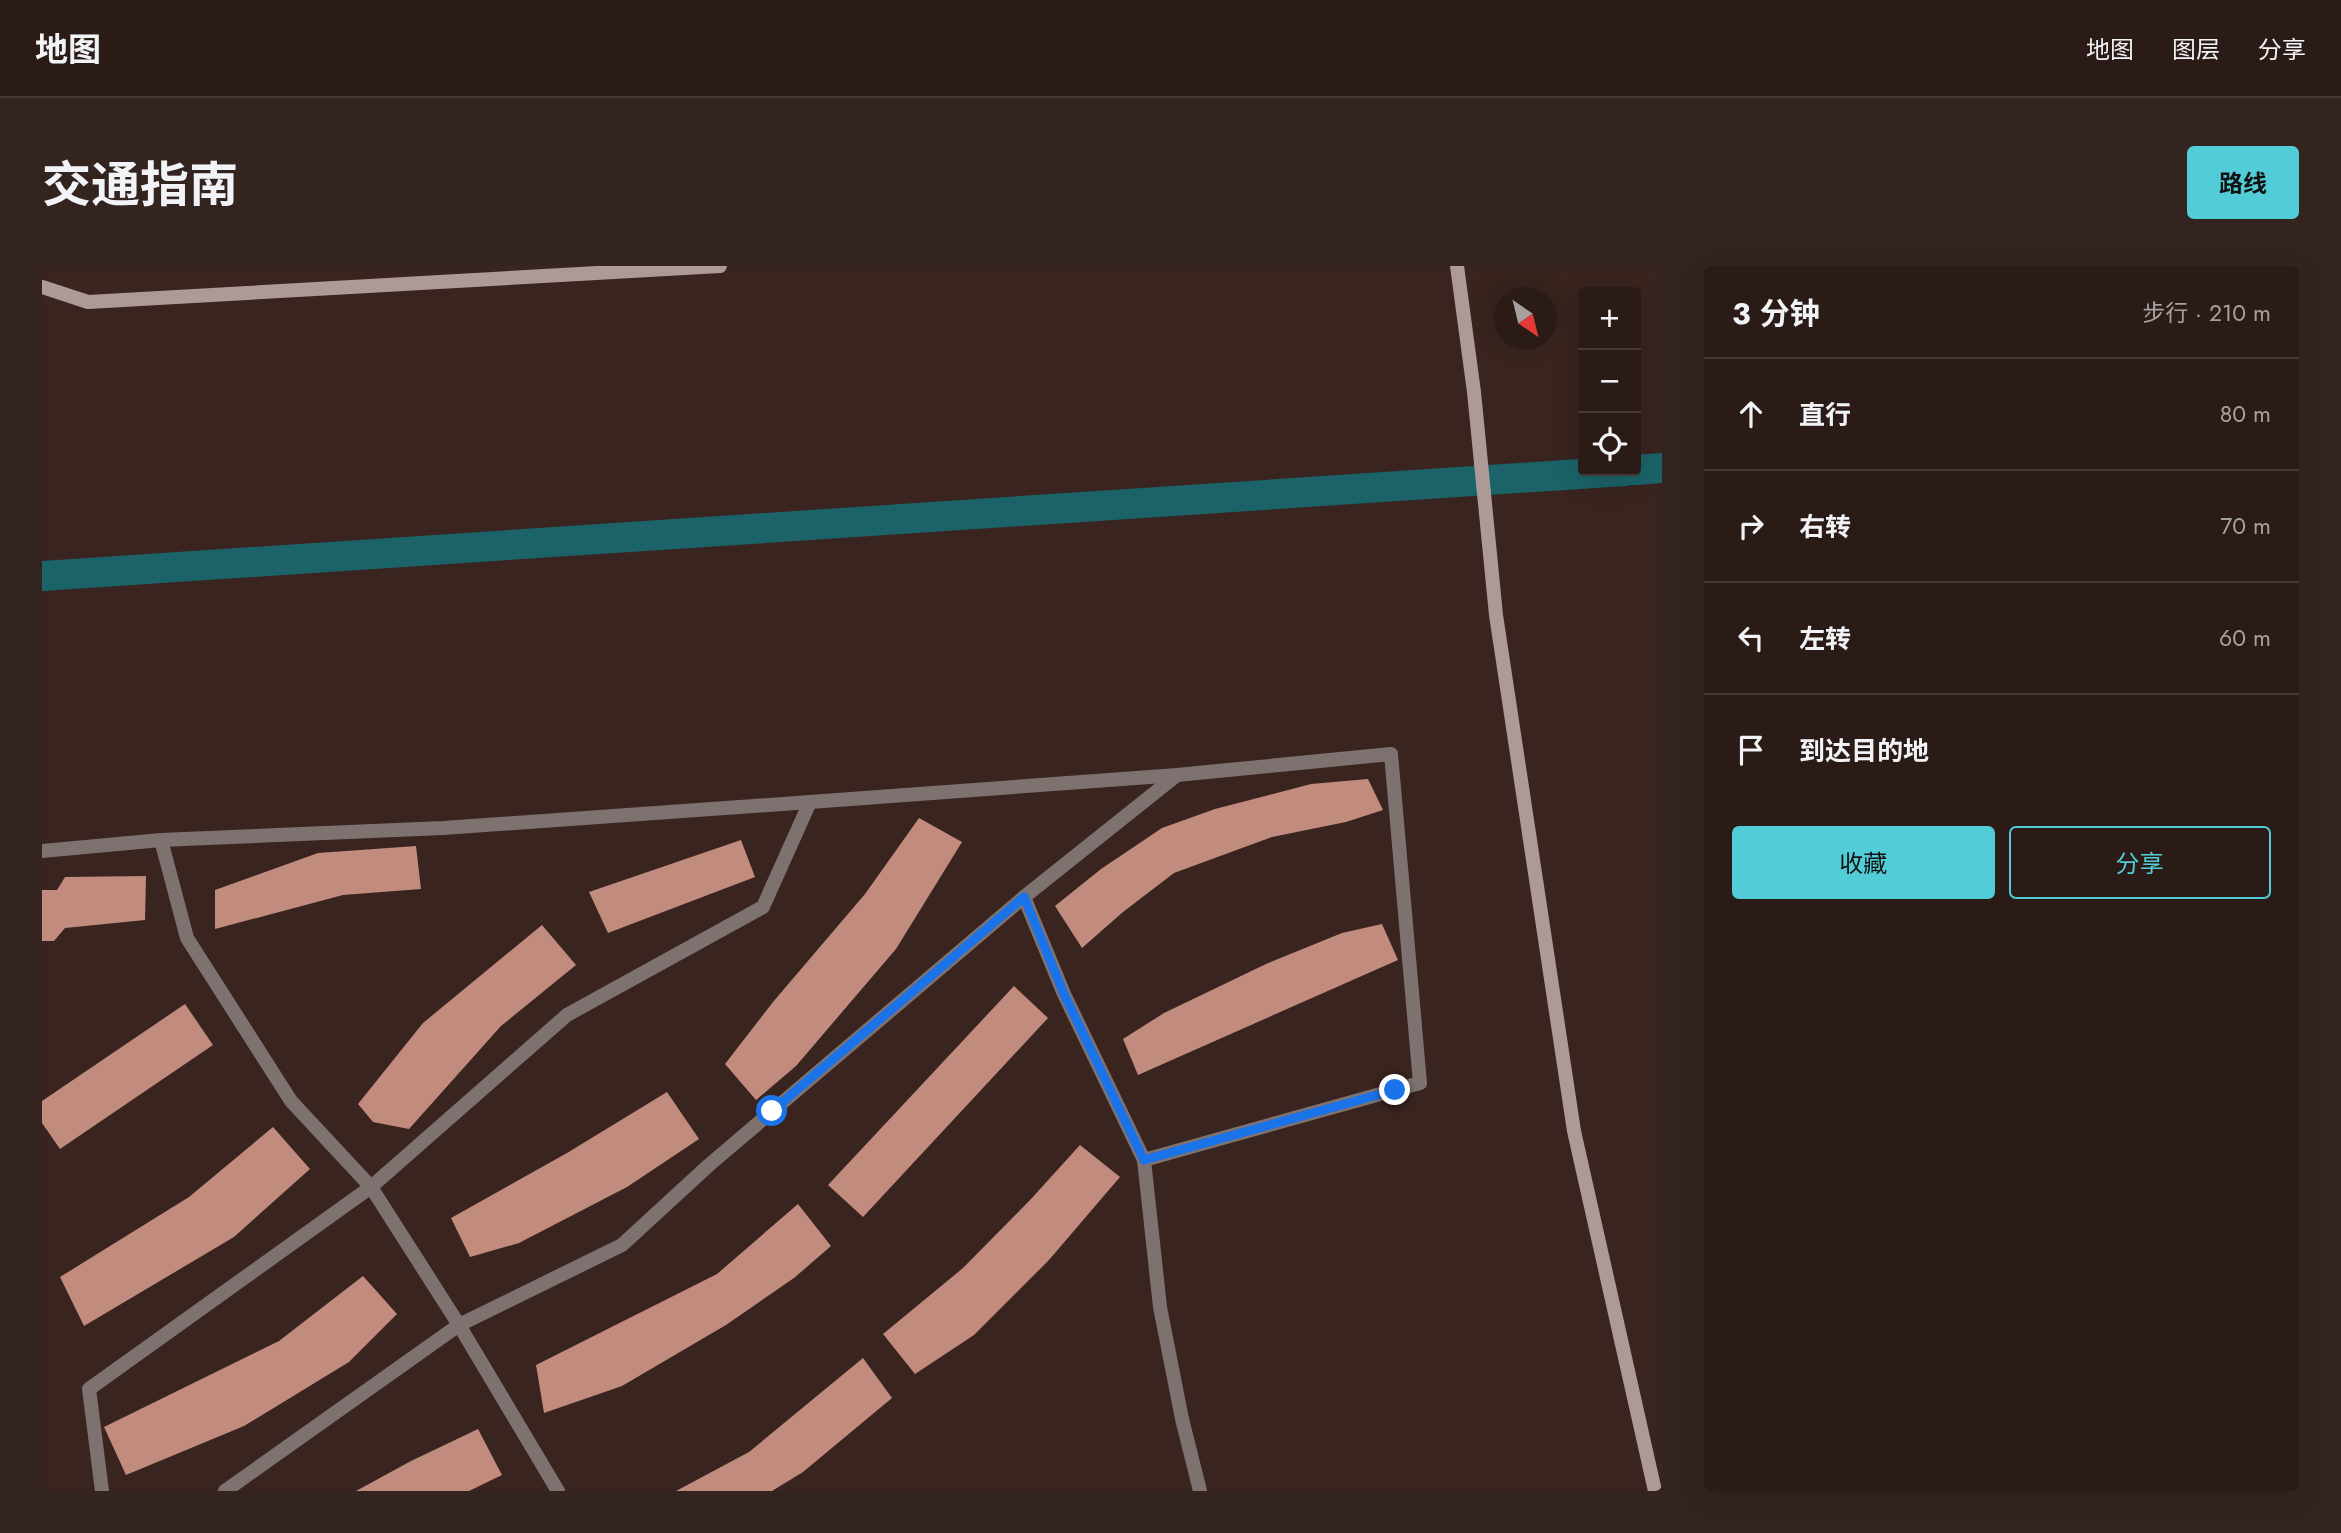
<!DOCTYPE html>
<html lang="zh">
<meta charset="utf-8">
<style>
body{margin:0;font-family:Jost,"Noto Sans SC",sans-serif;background:#332420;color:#f1f3f6}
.controls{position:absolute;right:21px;top:21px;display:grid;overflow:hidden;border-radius:7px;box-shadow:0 7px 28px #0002}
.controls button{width:63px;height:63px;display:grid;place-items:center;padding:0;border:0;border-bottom:2px solid #473936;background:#2b1b17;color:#f1f3f6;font:35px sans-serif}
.compass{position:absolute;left:1452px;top:21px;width:63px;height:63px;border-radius:50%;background:#2b1b17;box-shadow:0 7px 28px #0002;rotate:145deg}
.stop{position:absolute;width:21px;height:21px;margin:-16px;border:5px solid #1a73e8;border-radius:50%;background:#fff}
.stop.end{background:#1a73e8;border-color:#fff;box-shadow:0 2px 7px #0008}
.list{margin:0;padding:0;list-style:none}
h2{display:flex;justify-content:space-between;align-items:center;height:91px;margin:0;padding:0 28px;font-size:30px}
h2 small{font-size:23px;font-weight:400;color:#a6a1a1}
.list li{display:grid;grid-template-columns:46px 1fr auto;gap:21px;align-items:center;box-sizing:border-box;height:112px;padding:0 28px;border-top:2px solid #473936}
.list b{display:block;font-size:26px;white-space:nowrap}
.list em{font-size:23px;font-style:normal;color:#a6a1a1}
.actions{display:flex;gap:14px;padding:21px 28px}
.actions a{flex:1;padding:16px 0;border:2px solid #52ccd6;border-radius:7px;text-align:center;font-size:24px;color:#52ccd6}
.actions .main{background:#52ccd6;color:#111}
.icon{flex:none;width:38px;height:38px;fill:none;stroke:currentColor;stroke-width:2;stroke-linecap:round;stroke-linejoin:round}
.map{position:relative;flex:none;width:1620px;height:1225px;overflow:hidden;border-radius:7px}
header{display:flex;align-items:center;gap:42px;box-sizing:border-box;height:98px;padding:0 35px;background:#2b1b17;border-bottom:2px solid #473936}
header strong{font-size:33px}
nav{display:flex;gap:38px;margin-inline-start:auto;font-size:24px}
.intro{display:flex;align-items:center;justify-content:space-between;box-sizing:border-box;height:168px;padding:0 42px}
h1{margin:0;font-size:49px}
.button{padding:18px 32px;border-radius:7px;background:#52ccd6;color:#111;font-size:24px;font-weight:700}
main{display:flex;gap:42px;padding:0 42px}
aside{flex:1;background:#2b1b17;border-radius:7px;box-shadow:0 7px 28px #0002}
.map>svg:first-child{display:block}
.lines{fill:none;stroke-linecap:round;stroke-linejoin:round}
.canal{stroke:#1b6369;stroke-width:30}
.building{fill:#c18b7e}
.street{stroke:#7d726f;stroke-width:14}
.secondary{stroke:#ad9a96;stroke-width:14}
.route{stroke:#1a73e8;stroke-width:9}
</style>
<header>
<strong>地图</strong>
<nav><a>地图</a><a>图层</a><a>分享</a></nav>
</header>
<div class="intro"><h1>交通指南</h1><a class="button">路线</a></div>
<main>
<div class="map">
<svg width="1620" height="1225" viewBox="0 0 1620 1225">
<rect width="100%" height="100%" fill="#39241f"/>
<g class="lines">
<g class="canal">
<polyline points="1594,204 1620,202"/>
<polyline points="0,310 1583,205"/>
</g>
</g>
<g class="building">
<polygon points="1326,513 1341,544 1304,556 1230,571 1132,607 1081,646 1040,682 1013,640 1059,603 1120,562 1173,543 1269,518"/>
<polygon points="877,552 920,576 854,683 754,800 714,834 683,798 731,736 823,628"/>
<polygon points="699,574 713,611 566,667 547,626"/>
<polygon points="374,580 379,623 301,629 173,663 173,624 276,587"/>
<polygon points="104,610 103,654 23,662 12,675 0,675 0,624 15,624 23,611"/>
<polygon points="1340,658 1356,694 1096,809 1081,773 1122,747 1224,698 1300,667"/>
<polygon points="500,659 534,699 459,760 367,863 331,856 316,838 381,757"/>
<polygon points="972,720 1006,752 821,951 786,919"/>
<polygon points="143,738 171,779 18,883 0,857 0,835"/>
<polygon points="625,826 657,873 585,921 477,977 428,991 409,952 525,887"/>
<polygon points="231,861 268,903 192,971 42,1060 18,1011 147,931"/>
<polygon points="1038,879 1078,911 1007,994 932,1069 873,1108 841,1068 921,1002 989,933"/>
<polygon points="756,938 789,980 752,1012 684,1059 580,1120 502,1147 494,1099 675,1008"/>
<polygon points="321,1010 355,1048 307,1096 202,1160 84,1209 62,1161 237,1075"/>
<polygon points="821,1092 850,1132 761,1206 730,1225 634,1225 707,1186"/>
<polygon points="436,1163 460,1209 427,1225 314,1225 369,1195"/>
</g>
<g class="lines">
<g class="street">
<polyline points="119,574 145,672 249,835 329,921 417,1059 516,1225"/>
<polyline points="0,585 119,574 401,562 768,536 1135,509 1349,488 1378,817 1102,894 1118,1041 1140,1153 1158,1225"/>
<polyline points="982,631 1022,728 1102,894"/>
<polyline points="60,1225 47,1123 329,921 525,749 721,641 768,536"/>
<polyline points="183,1225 417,1059 580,979 667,899 982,631 1135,509"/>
</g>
<g class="secondary">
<polyline points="1415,0 1432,126 1454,349 1532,865 1613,1225"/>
<polyline points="0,21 46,36 678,0"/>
</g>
</g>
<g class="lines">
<polyline class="route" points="730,845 982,631 1022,728 1102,894 1353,824"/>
</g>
</svg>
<div class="controls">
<button>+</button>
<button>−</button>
<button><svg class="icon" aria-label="locate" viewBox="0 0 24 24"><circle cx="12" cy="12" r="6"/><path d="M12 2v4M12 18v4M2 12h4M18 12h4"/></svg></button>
</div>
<svg class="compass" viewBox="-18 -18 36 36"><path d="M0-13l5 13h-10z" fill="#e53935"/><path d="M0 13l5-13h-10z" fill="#a6a1a1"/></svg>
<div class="stop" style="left:730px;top:845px"></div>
<div class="stop end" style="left:1353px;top:824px"></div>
</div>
<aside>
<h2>3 分钟<small>步行 · 210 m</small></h2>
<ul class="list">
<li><svg class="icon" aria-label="ahead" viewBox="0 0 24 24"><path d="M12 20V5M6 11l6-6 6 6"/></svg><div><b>直行</b></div><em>80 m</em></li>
<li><svg class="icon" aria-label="right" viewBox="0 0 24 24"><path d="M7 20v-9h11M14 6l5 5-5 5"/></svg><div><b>右转</b></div><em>70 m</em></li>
<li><svg class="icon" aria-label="left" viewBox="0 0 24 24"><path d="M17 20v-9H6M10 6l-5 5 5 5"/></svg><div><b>左转</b></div><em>60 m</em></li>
<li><svg class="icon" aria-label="arrive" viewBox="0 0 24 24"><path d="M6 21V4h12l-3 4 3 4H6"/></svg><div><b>到达目的地</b></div></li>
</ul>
<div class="actions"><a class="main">收藏</a><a>分享</a></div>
</aside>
</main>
